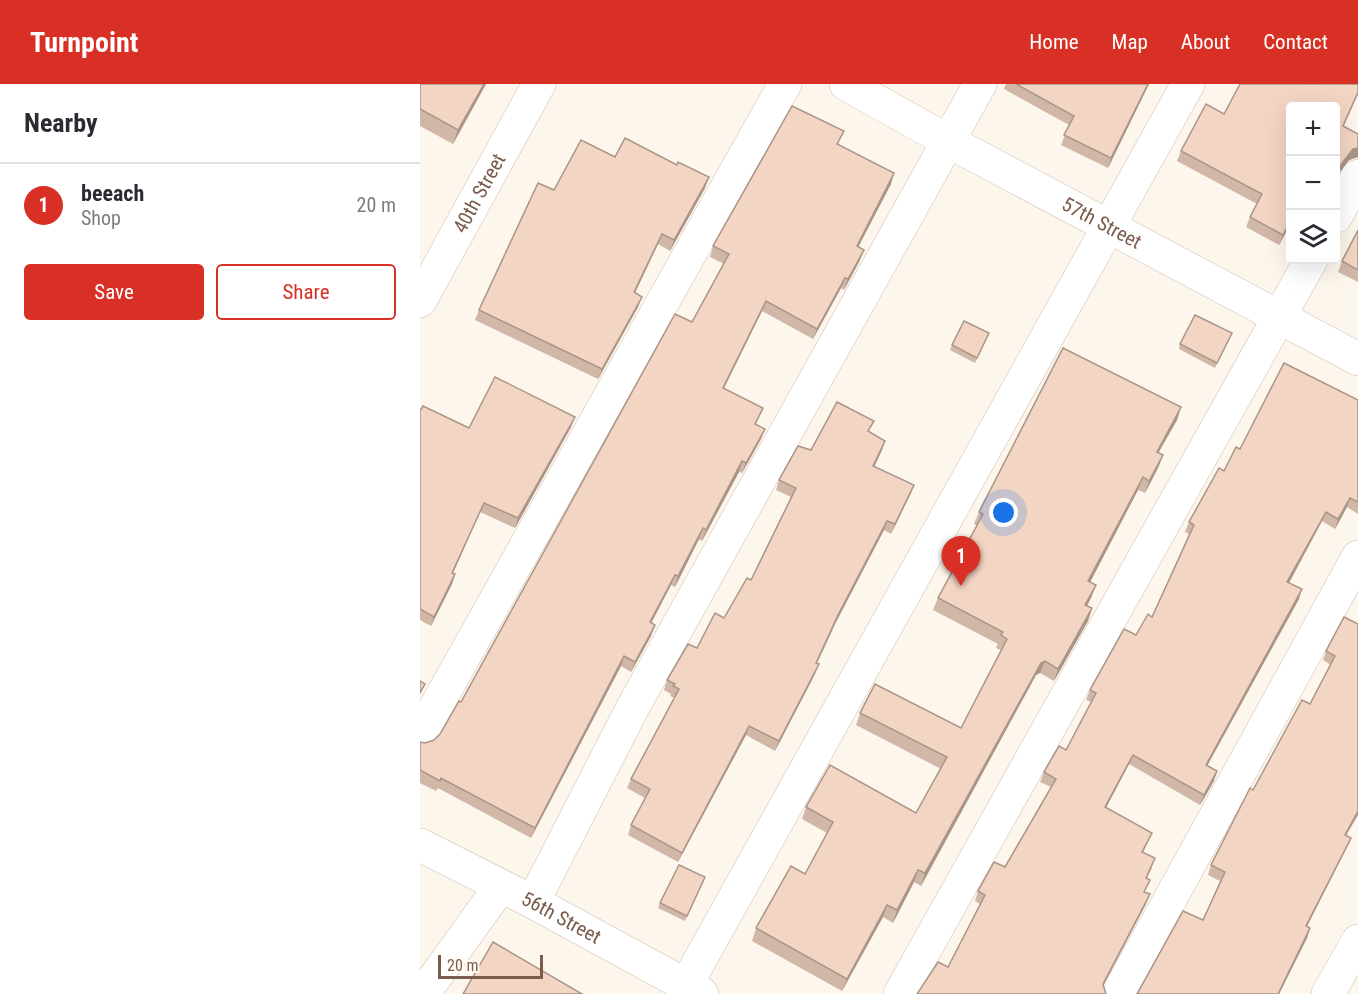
<!DOCTYPE html>
<meta charset="utf-8">
<style>
body{margin:0;font-family:"Roboto Condensed",sans-serif;background:#f7f7f7;color:#2b2b33}
.controls{position:absolute;right:18px;top:18px;display:grid;overflow:hidden;border-radius:6px;box-shadow:0 6px 24px #0002}
.controls button{width:54px;height:54px;display:grid;place-items:center;padding:0;border:0;border-bottom:2px solid #e1e1e2;background:#fff;color:#2b2b33;font:30px sans-serif}
.scale{position:absolute;left:18px;bottom:15px;width:105px;box-sizing:border-box;padding-left:6px;border:3px solid #7a5c4d;border-top:0;font-size:16px;line-height:21px;white-space:nowrap;color:#7a5c4d;-webkit-text-stroke:4px #fffaf3;paint-order:stroke}
.you{position:absolute;left:584px;top:429px;width:21px;height:21px;margin:-15px;border:4px solid #fff;border-radius:50%;background:#1a73e8;box-shadow:0 0 0 9px #1a73e833}
.badge{display:grid;place-items:center;width:39px;height:39px;border-radius:50%;background:#d93025;color:#fff;font-size:20px;font-weight:700}
.pin{position:absolute;translate:-50% -50px;filter:drop-shadow(0 2px 3px #0008)}
.pin::after{content:'';position:absolute;top:32px;width:21px;height:18px;background:inherit;clip-path:polygon(0 0,100% 0,50% 100%)}
.list{margin:0;padding:0;list-style:none}
h2{display:flex;justify-content:space-between;align-items:center;height:78px;margin:0;padding:0 24px;font-size:26px}
h2 small{font-size:20px;font-weight:400;color:#7c7c81}
.list li{display:grid;grid-template-columns:39px 1fr auto;gap:18px;align-items:center;box-sizing:border-box;height:84px;padding:0 24px;border-top:2px solid #e1e1e2}
.list b{display:block;font-size:22px;white-space:nowrap}
.list p{margin:0;font-size:20px;white-space:nowrap;color:#7c7c81}
.list em{font-size:20px;font-style:normal;color:#7c7c81}
.actions{display:flex;gap:12px;padding:18px 24px}
.actions a{flex:1;padding:14px 0;border:2px solid #d93025;border-radius:6px;text-align:center;font-size:21px;color:#d93025}
.actions .main{background:#d93025;color:#fff}
.icon{flex:none;width:33px;height:33px;fill:none;stroke:currentColor;stroke-width:2;stroke-linecap:round;stroke-linejoin:round}
.map{position:relative;flex:none;width:938px;height:910px;overflow:hidden}
header{display:flex;align-items:center;gap:36px;box-sizing:border-box;height:84px;padding:0 30px;background:#d93025;color:#fff}
header strong{font-size:28px}
nav{display:flex;gap:33px;margin-inline-start:auto;font-size:21px}
main{display:flex}
aside{flex:1;background:#fff}
.map>svg:first-child{display:block}
.lines{fill:none;stroke-linecap:round;stroke-linejoin:round}
.street-casing{stroke:#d1beb0;stroke-width:34}
.street{stroke:#fff;stroke-width:33}
.wall{fill:#d1b7a8}
.shaded-wall{fill:#aa9588}
.building{fill:#f3d5c3;stroke:#aa9588;stroke-width:1.5}
.labels{text-anchor:middle;dominant-baseline:central;stroke-width:5;stroke-linejoin:round;paint-order:stroke}
.street-label{font-size:20px;fill:#7a5c4d;stroke:#fffaf3}
</style>
<header>
<strong>Turnpoint</strong>
<nav><a>Home</a><a>Map</a><a>About</a><a>Contact</a></nav>
</header>
<main>
<aside>
<h2>Nearby<small></small></h2>
<ul class="list">
<li><span class="badge">1</span><div><b>beeach</b><p>Shop</p></div><em>20 m</em></li>
</ul>
<div class="actions"><a class="main">Save</a><a>Share</a></div>
</aside>
<div class="map">
<svg width="938" height="910" viewBox="0 0 938 910">
<rect width="100%" height="100%" fill="#fdf6ec"/>
<g class="lines">
<g class="street-casing">
<g id="street">
<path id="s1" d="M426 0 528 57 938 275"/>
<polyline points="916,132 938,92"/>
<path id="s2" d="M0 217 119 0"/>
<polyline points="0,651 365,0"/>
<path id="s3" d="M0 761 113 818 282 910"/>
<polyline points="113,818 213,623 560,0"/>
<polyline points="266,901 768,0"/>
<polyline points="3,910 80,803"/>
<polyline points="480,910 891,176"/>
<polyline points="698,910 938,473"/>
<polyline points="908,910 938,857"/>
</g>
</g>
<use href="#street" class="street"/>
</g>
<g class="wall">
<polygon points="0,0 66,0 33,60 0,42"/>
<polygon points="586,0 729,0 688,84 641,61 649,41 584,5"/>
<polygon points="820,0 938,0 938,10 923,42 938,50 938,73 929,76 917,92 915,92 915,22 870,22 870,141 859,161 826,143 830,133 837,120 757,77 761,67 786,20 804,30"/>
<polygon points="420,58 418,61 471,100 438,163 440,176 424,206 421,204 393,255 342,227 304,304 343,324 336,340 341,355 322,389 319,388 282,457 279,455 255,503 251,501 231,539 235,541 231,552 211,588 201,582 111,754 18,704 16,707 0,699 0,658 5,659 14,656 20,650 41,618 272,238 304,180 290,173 293,162"/>
<polygon points="195,73 285,104 250,167 238,160 215,209 218,223 178,295 55,236 59,226 134,106"/>
<polygon points="938,146 938,198 918,188 922,177"/>
<polygon points="569,249 555,279 530,266 532,261"/>
<polygon points="810,254 795,284 759,265 760,260"/>
<polygon points="938,316 938,430 927,423 915,445 902,437 869,499 879,515 787,682 794,697 780,721 709,680 686,724 732,749 723,769 732,784 727,794 725,808 726,820 528,883 560,820 555,817 558,807 585,783 631,703 620,698 624,688 646,666 671,618 666,616 670,606 732,533 769,450 765,448 769,438 820,365"/>
<polygon points="761,323 757,336 738,369 743,371 738,384 725,409 718,406 670,498 676,501 667,522 672,524 668,537 634,597 620,589 616,591 501,802 494,798 473,839 463,833 422,907 332,857 336,844 385,790 407,749 382,735 386,723 496,729 521,685 436,641 440,629 541,644 581,566 576,564 578,560 513,526 518,514 557,442 554,440 559,428"/>
<polygon points="0,327 49,344 151,343 95,444 60,428 33,489 35,490 32,500 11,542 0,536"/>
<polygon points="450,348 462,366 454,382 494,401 490,411 471,450 464,446 415,540 397,579 395,590 355,667 326,651 258,778 208,751 211,741 225,714 207,704 211,695 255,614 250,612 251,610 244,606 247,596 304,534 331,496 371,413 356,406 359,396 391,366"/>
<polygon points="924,533 926,752 927,763 887,842 890,844 887,854 859,910 717,910 783,836 800,797 788,791 791,781 833,706 890,620 911,581 903,576 906,567"/>
<polygon points="285,793 265,837 238,824 240,819"/>
</g>
<g class="shaded-wall">
<polygon points="64,0 66,0 33,60 38,46"/>
<polygon points="728,0 729,0 688,84 691,74"/>
<polygon points="938,8 938,10 919,52 923,42"/>
<polygon points="938,64 938,73 929,76 917,92 920,82 933,65"/>
<polygon points="474,89 471,100 433,173 437,162"/>
<polygon points="289,93 285,104 250,167 254,156"/>
<polygon points="870,137 870,141 859,161 863,151"/>
<polygon points="242,150 238,160 210,219 214,208"/>
<polygon points="444,166 440,176 424,206 428,195"/>
<polygon points="425,194 421,204 393,255 397,245"/>
<polygon points="222,213 218,223 178,295 182,285"/>
<polygon points="346,217 342,227 299,314 303,304"/>
<polygon points="761,323 757,336 732,380 737,368"/>
<polygon points="155,333 151,343 95,444 98,434"/>
<polygon points="345,345 341,355 322,389 326,379"/>
<polygon points="465,357 462,366 450,392 453,382"/>
<polygon points="743,371 738,384 725,409 729,397"/>
<polygon points="322,377 319,388 282,457 286,446"/>
<polygon points="723,393 718,406 664,510 668,497"/>
<polygon points="494,401 490,411 471,450 475,440"/>
<polygon points="930,414 927,423 915,445 918,435"/>
<polygon points="64,419 60,428 29,498 32,489"/>
<polygon points="906,428 902,437 864,508 867,498"/>
<polygon points="467,437 464,446 415,540 393,589 418,531"/>
<polygon points="283,444 279,455 255,503 258,492"/>
<polygon points="35,490 32,500 11,542 14,533"/>
<polygon points="255,491 251,501 226,549 230,538"/>
<polygon points="676,501 671,514 661,533 665,521"/>
<polygon points="882,505 879,515 782,691 786,681"/>
<polygon points="672,524 668,537 634,597 638,585"/>
<polygon points="235,541 231,552 211,588 215,578"/>
<polygon points="204,572 201,582 111,754 115,744"/>
<polygon points="625,577 620,589 616,591 501,802 505,789 621,579"/>
<polygon points="399,580 395,590 355,667 359,657"/>
<polygon points="329,642 326,651 258,778 262,769"/>
<polygon points="713,671 709,680 681,733 685,723"/>
<polygon points="797,687 794,697 780,721 784,711"/>
<polygon points="938,727 938,731 921,760 925,751"/>
<polygon points="931,754 927,763 882,852 886,842"/>
<polygon points="498,786 494,798 473,839 477,826"/>
<polygon points="730,810 726,820 679,910 683,900"/>
<polygon points="467,821 463,833 422,907 427,895"/>
<polygon points="890,844 887,854 859,910 858,910"/>
</g>
<g class="building">
<polygon points="0,0 64,0 38,46 0,25"/>
<polygon points="596,0 728,0 691,74 644,51 654,32"/>
<polygon points="820,0 938,0 938,8 923,42 938,50 938,64 933,65 920,82 915,79 915,22 870,22 870,137 863,151 830,133 842,110 761,67 786,20 804,30"/>
<polygon points="372,22 424,47 417,60 474,89 437,162 444,166 428,195 425,194 397,245 346,217 303,304 343,324 335,340 345,345 326,379 322,377 286,446 283,444 258,492 255,491 230,538 235,541 215,578 204,572 115,744 21,694 20,697 0,686 0,658 5,659 14,656 20,650 39,617 41,618 255,230 272,238 309,170 293,162"/>
<polygon points="205,54 257,81 258,78 289,93 254,156 242,150 214,208 222,213 182,285 59,226 118,99 134,106 161,56 195,73"/>
<polygon points="938,146 938,186 922,177"/>
<polygon points="775,231 812,249 797,279 760,260"/>
<polygon points="544,237 569,249 557,274 532,261"/>
<polygon points="643,264 761,323 737,368 743,371 729,397 723,393 668,497 676,501 665,521 672,524 638,585 625,577 621,579 505,789 498,786 477,826 467,821 427,895 336,844 371,782 385,790 413,738 386,723 410,681 496,729 527,673 440,629 455,600 541,644 587,555 581,551 583,548 518,514 563,430 559,428"/>
<polygon points="864,279 938,316 938,418 930,414 918,435 906,428 867,498 882,505 786,681 797,687 784,711 713,671 685,723 732,749 722,768 735,774 726,794 730,796 724,808 730,810 683,900 686,910 497,910 518,878 528,883 565,811 558,807 574,778 585,783 636,695 624,688 639,662 646,666 676,609 670,606 704,545 716,551 728,530 732,533 774,441 769,438 799,384 804,387 816,363 820,365"/>
<polygon points="75,293 155,333 98,434 64,419 32,489 35,490 14,533 0,525 0,327 3,322 49,344"/>
<polygon points="417,318 454,337 448,347 465,357 453,382 494,401 475,440 467,437 418,531 396,579 399,580 359,657 329,642 262,769 211,741 230,705 211,695 259,605 253,602 255,600 247,596 268,560 277,564 295,529 304,534 327,494 331,496 376,404 359,396 378,362 391,366"/>
<polygon points="924,533 938,540 938,727 925,751 931,754 886,842 890,844 858,910 717,910 763,827 783,836 805,788 791,781 830,704 833,706 882,616 890,620 915,572 906,567"/>
<polygon points="0,597 5,600 0,609"/>
<polygon points="259,781 285,793 267,832 240,819"/>
<polygon points="73,858 162,910 43,910"/>
</g>
<g class="labels">
<g class="street-label">
<text stroke="none"><textPath href="#s2" startOffset="123">40th Street</textPath></text>
<text stroke="none"><textPath href="#s1" startOffset="291">57th Street</textPath></text>
<text stroke="none"><textPath href="#s3" startOffset="159">56th Street</textPath></text>
</g>
</g>
</svg>
<div class="controls">
<button>+</button>
<button>−</button>
<button><svg class="icon" aria-label="layers" viewBox="0 0 24 24"><path d="M12 4l9 5-9 5-9-5zM3 14l9 5 9-5"/></svg></button>
</div>
<div class="scale">20 m</div>
<div class="you"></div>
<div class="pin badge" style="left:541px;top:502px">1</div>
</div>
</main>
